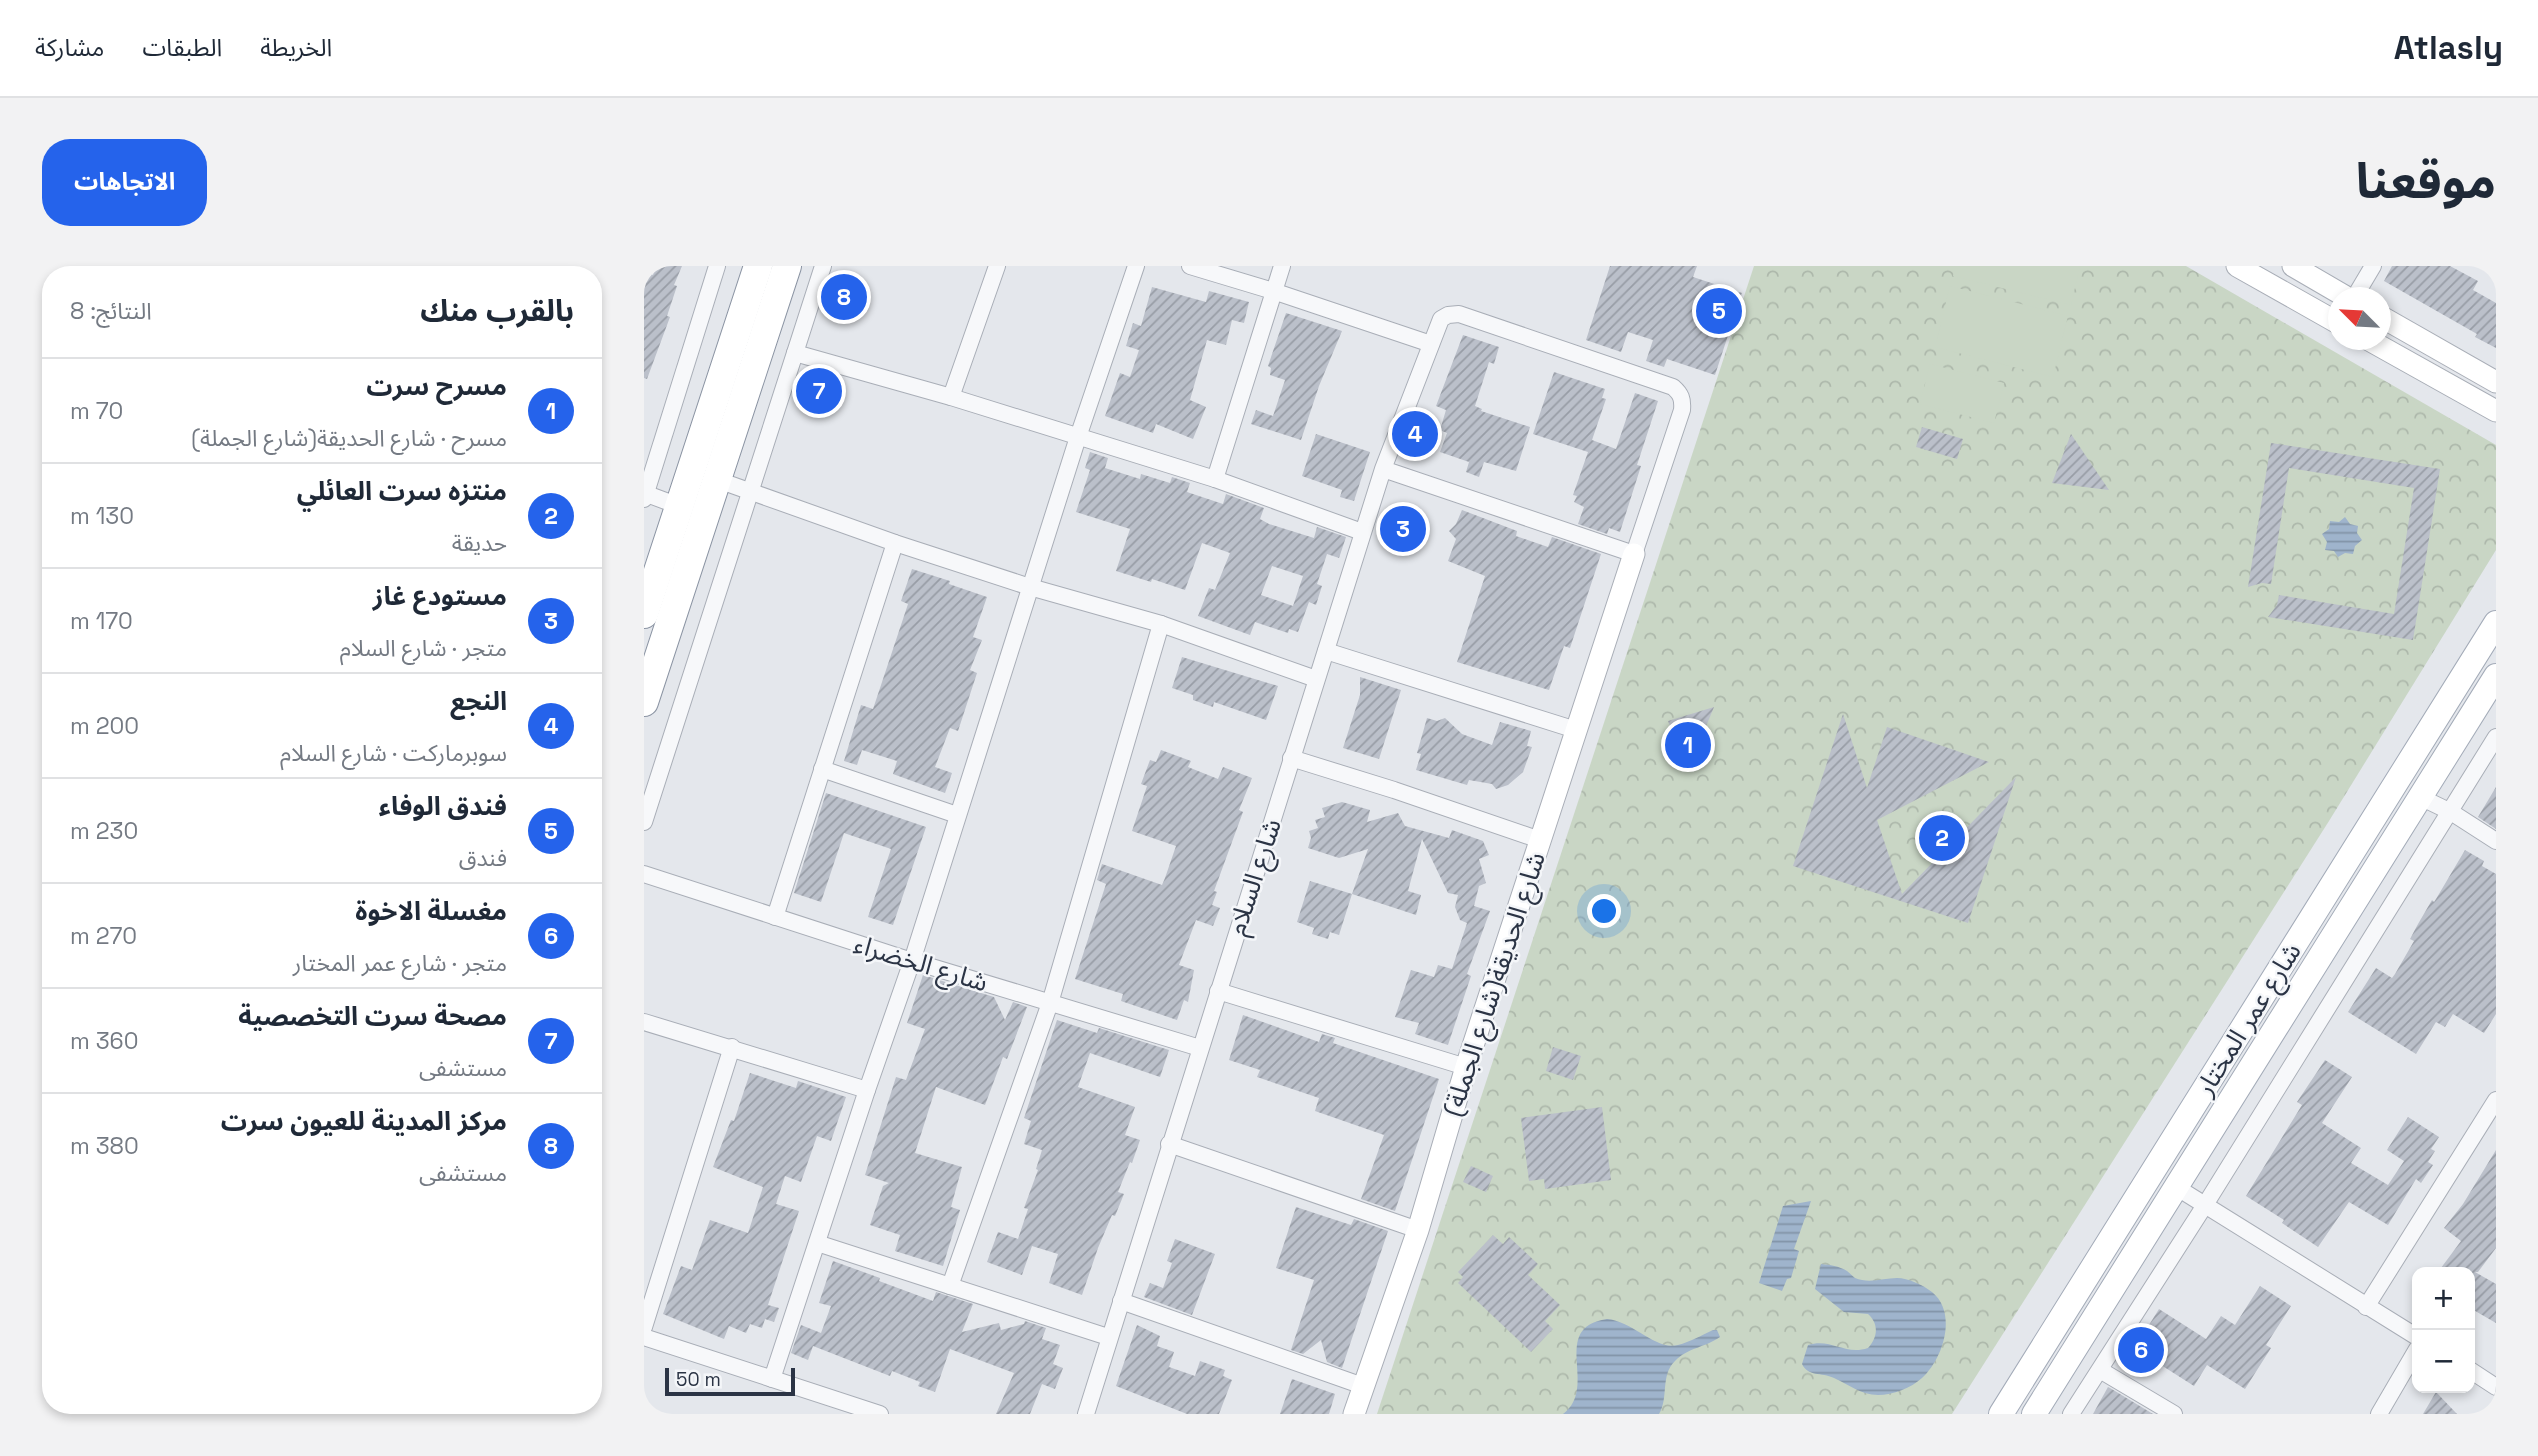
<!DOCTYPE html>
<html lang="ar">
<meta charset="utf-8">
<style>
body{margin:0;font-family:"Space Grotesk","Noto Sans Arabic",sans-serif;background:#f2f2f3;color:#1f2937;direction:rtl}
.controls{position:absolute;right:21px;bottom:21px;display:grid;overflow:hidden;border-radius:14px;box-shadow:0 4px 10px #0003}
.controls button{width:63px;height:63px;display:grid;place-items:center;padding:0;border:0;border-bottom:2px solid #e0e1e3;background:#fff;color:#1f2937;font:35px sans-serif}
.compass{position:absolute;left:1684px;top:21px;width:63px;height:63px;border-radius:50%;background:#fff;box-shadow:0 4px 10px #0003;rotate:294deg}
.scale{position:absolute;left:21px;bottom:18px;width:130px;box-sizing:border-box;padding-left:7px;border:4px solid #2b3445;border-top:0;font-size:19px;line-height:24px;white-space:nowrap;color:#2b3445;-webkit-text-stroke:5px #f4f6f9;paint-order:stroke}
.you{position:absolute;left:961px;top:646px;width:24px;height:24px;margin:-18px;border:5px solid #fff;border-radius:50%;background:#1a73e8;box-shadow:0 0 0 10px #1a73e833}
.badge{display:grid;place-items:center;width:46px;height:46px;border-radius:50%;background:#2563eb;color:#fff;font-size:23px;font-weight:700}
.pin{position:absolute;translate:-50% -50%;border:4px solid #fff;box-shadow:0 2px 7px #0006}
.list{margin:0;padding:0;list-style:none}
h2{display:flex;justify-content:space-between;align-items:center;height:91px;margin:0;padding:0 28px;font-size:30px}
h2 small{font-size:23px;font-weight:400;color:#747a83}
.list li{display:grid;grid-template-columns:46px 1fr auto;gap:21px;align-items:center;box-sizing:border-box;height:105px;padding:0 28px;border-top:2px solid #e0e1e3}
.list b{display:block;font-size:26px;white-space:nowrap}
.list p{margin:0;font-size:23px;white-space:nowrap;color:#747a83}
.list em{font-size:23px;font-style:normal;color:#747a83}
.map{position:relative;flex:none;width:1852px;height:1148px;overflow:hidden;direction:ltr;border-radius:28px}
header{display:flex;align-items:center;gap:42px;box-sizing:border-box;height:98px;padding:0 35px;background:#fff;border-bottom:2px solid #e0e1e3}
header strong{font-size:33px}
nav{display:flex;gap:38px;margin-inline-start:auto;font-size:24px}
.intro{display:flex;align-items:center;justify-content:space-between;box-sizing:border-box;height:168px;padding:0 42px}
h1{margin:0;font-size:49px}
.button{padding:18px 32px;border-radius:28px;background:#2563eb;color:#fff;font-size:24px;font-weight:700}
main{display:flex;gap:42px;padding:0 42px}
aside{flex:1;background:#fff;border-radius:28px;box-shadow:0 4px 10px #0003}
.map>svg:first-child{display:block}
.park{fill:url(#park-crowns)}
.pitch{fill:#c9d6c5}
.water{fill:url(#water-rules)}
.building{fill:url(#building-hatch);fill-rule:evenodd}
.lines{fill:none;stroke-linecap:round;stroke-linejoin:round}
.street-casing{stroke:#a9aeb7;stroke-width:18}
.secondary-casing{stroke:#a9aeb7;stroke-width:23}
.primary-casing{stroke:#a3abb8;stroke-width:26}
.highway-casing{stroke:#8b94a3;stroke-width:30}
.street{stroke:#f7f8fa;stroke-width:16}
.secondary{stroke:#fff;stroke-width:21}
.primary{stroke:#fff;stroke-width:24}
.highway{stroke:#fff;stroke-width:28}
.labels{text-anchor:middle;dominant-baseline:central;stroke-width:5;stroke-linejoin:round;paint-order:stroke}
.street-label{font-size:26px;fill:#2b3445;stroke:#f4f6f9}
</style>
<header>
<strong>Atlasly</strong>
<nav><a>الخريطة</a><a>الطبقات</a><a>مشاركة</a></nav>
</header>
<div class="intro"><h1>موقعنا</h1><a class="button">الاتجاهات</a></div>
<main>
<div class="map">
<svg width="1852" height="1148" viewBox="0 0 1852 1148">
<defs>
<pattern id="park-crowns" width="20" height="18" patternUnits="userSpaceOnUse" patternTransform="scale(1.75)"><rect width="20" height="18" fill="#c9d6c5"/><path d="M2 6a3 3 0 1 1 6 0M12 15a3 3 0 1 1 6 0" fill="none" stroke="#adb8ab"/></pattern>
<pattern id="water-rules" width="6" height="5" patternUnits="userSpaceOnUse" patternTransform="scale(1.75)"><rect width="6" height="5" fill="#9fb4cc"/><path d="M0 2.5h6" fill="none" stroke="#8293a7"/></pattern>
<pattern id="building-hatch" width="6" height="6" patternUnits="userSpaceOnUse" patternTransform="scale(1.75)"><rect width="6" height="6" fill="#bbc0ca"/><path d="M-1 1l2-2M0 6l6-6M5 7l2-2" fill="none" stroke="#989da6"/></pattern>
</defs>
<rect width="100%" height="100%" fill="#e4e7ec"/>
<polygon class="park" points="1110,0 1542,0 1852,179 1852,284 1685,555 1308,1148 733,1148"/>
<g class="pitch">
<polygon points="1311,0 1436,0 1427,39 1309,10"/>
<polygon points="1306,20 1424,50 1409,111 1291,81"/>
<polygon points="1286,98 1360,117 1350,157 1276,138"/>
</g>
<g class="water">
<polygon points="1701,251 1706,258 1714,260 1713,267 1718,274 1711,280 1709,288 1701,287 1694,291 1690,285 1681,284 1683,276 1678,268 1685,263 1686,255 1695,256"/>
<polygon points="1167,935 1150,983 1155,985 1147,1012 1143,1013 1138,1025 1115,1017 1139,940"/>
<path d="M1177 998C1186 999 1195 1000 1203 1005 1206 1007 1208 1010 1211 1012 1225 1018 1240 1012 1253 1012 1264 1012 1279 1019 1288 1026 1314 1047 1299 1093 1278 1112 1267 1122 1249 1129 1234 1129 1217 1129 1204 1118 1190 1112 1177 1106 1164 1111 1158 1098L1164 1079C1188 1072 1201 1090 1224 1082 1234 1071 1235 1058 1224 1048L1200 1046 1171 1023Z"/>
<path d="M963 1053C989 1055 1012 1085 1034 1079 1046 1076 1058 1069 1069 1064H1073L1076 1071C1062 1081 1043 1082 1031 1095 1016 1109 1025 1132 1015 1148H919C956 1121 904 1062 963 1053Z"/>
</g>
<g class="building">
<polygon points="12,0 38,0 30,19 33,20 23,50 26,51 3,113 0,112 0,6 9,9"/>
<polygon points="966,0 1053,0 1049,11 1098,27 1071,109 1023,93 1020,101 1002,95 1009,74 984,66 977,86 942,74"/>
<polygon points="1748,0 1806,0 1834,15 1829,24 1852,37 1852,82 1831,71 1833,68 1740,15"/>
<polygon points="508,21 562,36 565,25 605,36 600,57 588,54 582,79 563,74 546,134 562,141 549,173 512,158 509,167 461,150 476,107 486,111 495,84 482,80 489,57 497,60"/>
<polygon points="642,47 698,65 675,120 657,174 607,158 612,144 629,150 641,114 626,109 627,102 624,100"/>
<polygon points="819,69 855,81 850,98 845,96 831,140 838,143 837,145 886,161 872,205 840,196 835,211 822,206 825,196 796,186 803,167 796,164 802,144 792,140"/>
<polygon points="910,106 961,123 958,132 962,133 948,174 972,183 991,127 1014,135 993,199 997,200 976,266 965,262 963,268 934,258 940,241 930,236 933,230 929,229 944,186 889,168"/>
<polygon points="1278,161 1319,173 1313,193 1272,181"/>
<polygon points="672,168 726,186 710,235 696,231 698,224 658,210"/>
<polygon points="1427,168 1465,224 1408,217"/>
<polygon points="1627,177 1796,203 1769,374 1624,351 1633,339 1635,329 1750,348 1770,222 1645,202 1627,318 1618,317 1604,321"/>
<path d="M446 186 464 192 461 202 496 213 497 208 526 217 528 211 546 217 543 226 579 238 582 228 620 242 616 253 625 258 670 272 673 261 702 271 695 292 683 288 673 318 678 320 672 339 665 336 654 366 645 363 644 367 611 356 606 369 554 350 565 322 571 324 586 287 558 277 541 324 508 313 507 316 472 305 486 263 432 246 446 204 441 202ZM628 300 659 310 649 340 617 329Z"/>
<polygon points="818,244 873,265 872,270 904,281 908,271 957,288 926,382 920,380 905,424 813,396 841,310 804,295 812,273 805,265 812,258"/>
<polygon points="268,303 306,315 305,318 343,331 329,371 338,374 326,404 333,407 314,465 306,462 291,501 308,507 301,527 249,508 253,495 218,484 213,499 200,495 217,439 229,443 264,338 257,335"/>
<polygon points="538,391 634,420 622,454 570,436 569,441 549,434 549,429 528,422"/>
<polygon points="716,411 757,424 735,493 699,482 716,429"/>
<polygon points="1070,441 1044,504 1024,455"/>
<polygon points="1199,448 1223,522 1243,461 1345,496 1233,554 1258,628 1372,511 1324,657 1149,600"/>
<polygon points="783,452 793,455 801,452 818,468 848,479 856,456 887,465 883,480 888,481 879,506 864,519 852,523 848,518 825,514 823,519 772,504 777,488 773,487"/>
<polygon points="517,484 547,495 544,501 574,513 579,501 608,512 595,544 599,546 570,625 573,626 568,639 576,642 569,660 552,654 535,699 550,704 544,736 540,734 533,754 477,735 479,728 431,713 462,618 453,614 458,598 518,619 521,612 532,580 488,565 503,520 497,518 506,494 512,496"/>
<polygon points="1852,521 1852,563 1834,551"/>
<polygon points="182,527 282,561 249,659 224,651 247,583 200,567 177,636 150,627"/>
<polygon points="698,536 726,544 723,556 754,547 761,560 805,572 808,564 839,575 845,589 835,593 842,617 835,620 830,640 846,645 823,708 827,710 804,779 771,768 775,757 751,751 767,704 790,711 794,699 808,703 823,657 816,654 811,641 814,629 804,627 778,573 764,625 777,629 772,649 708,628 724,583 695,592 664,582 667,572 665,565 674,562 671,554 681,551 678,542"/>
<polygon points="1821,584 1840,595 1838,600 1852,608 1852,748 1840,767 1809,748 1801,761 1792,756 1772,788 1704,746 1732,702 1748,712 1751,708 1770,675 1766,673 1774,658 1788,634 1790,636 1792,633"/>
<polygon points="666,615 708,628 695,669 686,666 684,673 668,668 670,662 653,656"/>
<polygon points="279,709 350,731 361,754 369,736 383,741 363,793 359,791 341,839 292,821 271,887 318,901 307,941 316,944 299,1000 251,985 256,969 226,959 239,920 245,917 221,909 252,811 262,814 281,763 263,757"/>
<polygon points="599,749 675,776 678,768 691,772 689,777 795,813 751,945 717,933 740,869 671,845 675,832 613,811 616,804 585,794"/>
<polygon points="413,754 453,767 455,762 525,784 516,811 446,787 434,821 491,841 481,869 496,874 488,897 486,896 474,926 480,928 471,950 468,949 454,982 438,1029 405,1017 414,988 388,980 378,1009 343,996 354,966 374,973 384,943 380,942 394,904 392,903 398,884 380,878 387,855 380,852"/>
<polygon points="909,781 937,790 929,814 902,805"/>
<polygon points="1681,794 1708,811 1678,857 1717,882 1707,897 1744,919 1760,895 1743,884 1764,851 1795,871 1787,883 1791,885 1784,896 1789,899 1777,917 1772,913 1744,959 1705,936 1674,981 1638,957 1640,954 1602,930 1658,839 1653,836"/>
<polygon points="106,807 152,822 154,815 202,831 187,875 173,870 157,916 141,910 132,938 155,945 124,1039 135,1042 130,1056 121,1053 118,1062 106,1058 102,1067 85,1060 80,1073 19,1048 37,1000 48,1004 66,954 104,967 119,921 69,901 87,854 90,855"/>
<polygon points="958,841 967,914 901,923 900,913 885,915 877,852"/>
<polygon points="1852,884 1852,982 1834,1006 1831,1006 1852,1018 1852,1057 1826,1042 1826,1006 1794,1006 1817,975 1800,962 1819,938"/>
<polygon points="827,900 849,910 842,926 819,916"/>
<polygon points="652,941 707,959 710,953 744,965 698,1102 683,1096 677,1074 659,1088 647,1084 670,1014 632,1002"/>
<polygon points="849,969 859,978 865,971 894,998 884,1009 916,1039 901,1055 909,1063 887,1086 814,1017 819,1011 814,1006"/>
<polygon points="531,973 571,988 548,1049 500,1031 506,1017 519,1022 528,997 523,995"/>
<polygon points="189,995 236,1012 235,1015 289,1035 292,1026 329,1038 318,1066 355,1057 357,1064 380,1058 381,1055 402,1062 398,1073 416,1079 409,1098 419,1102 411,1123 398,1118 386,1148 352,1148 370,1107 306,1083 291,1126 274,1120 276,1116 248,1105 246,1110 169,1080 164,1094 147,1087 157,1059 177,1067 187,1040 175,1037"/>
<polygon points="1616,1020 1647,1040 1622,1079 1627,1082 1601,1123 1563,1099 1550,1120 1517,1099 1514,1103 1488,1086 1515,1043 1562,1073 1577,1050 1591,1059"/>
<polygon points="493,1059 516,1070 513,1080 530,1086 525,1101 551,1110 556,1095 581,1104 579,1110 588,1114 575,1148 543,1148 472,1120"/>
<polygon points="648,1113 691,1128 685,1148 636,1148"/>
<polygon points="1464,1121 1466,1122 1509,1148 1449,1148"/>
<polygon points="1792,1126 1813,1148 1779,1148"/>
</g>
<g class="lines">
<g class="street-casing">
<g id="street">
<polyline points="546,0 629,25 787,78"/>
<polyline points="1710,32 1729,0"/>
<polyline points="151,87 307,131 571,213 718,266"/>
<polyline points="307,131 353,0"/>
<polyline points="571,213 638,0"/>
<polyline points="74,214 251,277 386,321 517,358 672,413"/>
<polyline points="0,227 35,240"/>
<polyline points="0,233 73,0"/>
<polyline points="682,385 932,464"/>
<polyline points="647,492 750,524 896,574"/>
<polyline points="178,503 313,549"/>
<polyline points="1776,531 1807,546 1852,575"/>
<polyline points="0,556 179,0"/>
<polyline points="0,608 268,695 556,782"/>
<polyline points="131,651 251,277"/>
<polyline points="574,725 822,801"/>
<polyline points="0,756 223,824"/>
<polyline points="525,878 774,964"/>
<polyline points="1532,921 1773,1071"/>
<polyline points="173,977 464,1071"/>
<polyline points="306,1020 406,737 517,358"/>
<polyline points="477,1035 719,1120"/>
<polyline points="1722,1041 1852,834"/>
<polyline points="0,1061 88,781"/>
<polyline points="0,1071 236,1148"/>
<polyline points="1456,1104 1530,1148"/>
<polyline points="1826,1104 1852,1121"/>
<polyline points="128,1113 223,824 268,695 434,171 492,0"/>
<path d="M442 1148 739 203 797 53 804 49 815 48 1029 121C1037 128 1039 133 1038 144L990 288 739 203"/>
<polyline points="1427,1148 1561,939 1852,471"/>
<polyline points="1735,1148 1773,1083"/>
</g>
</g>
<g class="secondary-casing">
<g id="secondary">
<polyline points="1593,0 1694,57"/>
<polyline points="1649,0 1704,32"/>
<polyline points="1736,50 1852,116"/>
<polyline points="1725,74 1852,145"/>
<polyline points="710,1148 774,964 822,801 990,288"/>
</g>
</g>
<g class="primary-casing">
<g id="primary">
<polyline points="1357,1148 1852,357"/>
<polyline points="1390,1148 1852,410"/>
</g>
</g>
<g class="highway-casing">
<g id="highway">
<polyline points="0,348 114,0"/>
<polyline points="0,436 143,0"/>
</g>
</g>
<use href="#street" class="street"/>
<use href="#secondary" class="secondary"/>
<use href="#primary" class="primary"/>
<use href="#highway" class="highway"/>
</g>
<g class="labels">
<g class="street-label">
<text transform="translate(610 611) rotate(-72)">شارع السلام</text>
<text transform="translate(277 697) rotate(17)">شارع الخضراء</text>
<text transform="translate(850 718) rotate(-72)">شارع الحديقة(شارع الجملة)</text>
<text transform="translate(1604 753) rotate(-58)">شارع عمر المختار</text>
</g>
</g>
</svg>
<div class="controls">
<button>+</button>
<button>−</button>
</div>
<svg class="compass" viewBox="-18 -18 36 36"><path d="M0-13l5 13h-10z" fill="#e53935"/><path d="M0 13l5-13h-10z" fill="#747a83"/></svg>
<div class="scale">50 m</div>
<div class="you"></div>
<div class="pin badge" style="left:1044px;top:479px">1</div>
<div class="pin badge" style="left:1298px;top:572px">2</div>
<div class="pin badge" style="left:759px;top:263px">3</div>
<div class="pin badge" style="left:771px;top:168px">4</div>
<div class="pin badge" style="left:1075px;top:45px">5</div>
<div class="pin badge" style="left:1497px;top:1084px">6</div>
<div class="pin badge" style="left:175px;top:125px">7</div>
<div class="pin badge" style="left:200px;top:31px">8</div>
</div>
<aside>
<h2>بالقرب منك<small>النتائج: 8</small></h2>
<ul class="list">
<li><span class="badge">1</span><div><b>مسرح سرت</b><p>مسرح · شارع الحديقة(شارع الجملة)</p></div><em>70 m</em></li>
<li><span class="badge">2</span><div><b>منتزه سرت العائلي</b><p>حديقة</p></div><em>130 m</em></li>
<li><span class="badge">3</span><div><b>مستودع غاز</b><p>متجر · شارع السلام</p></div><em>170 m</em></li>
<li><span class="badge">4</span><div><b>النجع</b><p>سوبرماركت · شارع السلام</p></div><em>200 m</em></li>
<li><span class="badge">5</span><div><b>فندق الوفاء</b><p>فندق</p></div><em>230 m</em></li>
<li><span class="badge">6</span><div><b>مغسلة الاخوة</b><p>متجر · شارع عمر المختار</p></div><em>270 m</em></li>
<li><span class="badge">7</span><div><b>مصحة سرت التخصصية</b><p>مستشفى</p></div><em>360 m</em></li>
<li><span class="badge">8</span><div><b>مركز المدينة للعيون سرت</b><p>مستشفى</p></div><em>380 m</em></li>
</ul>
</aside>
</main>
